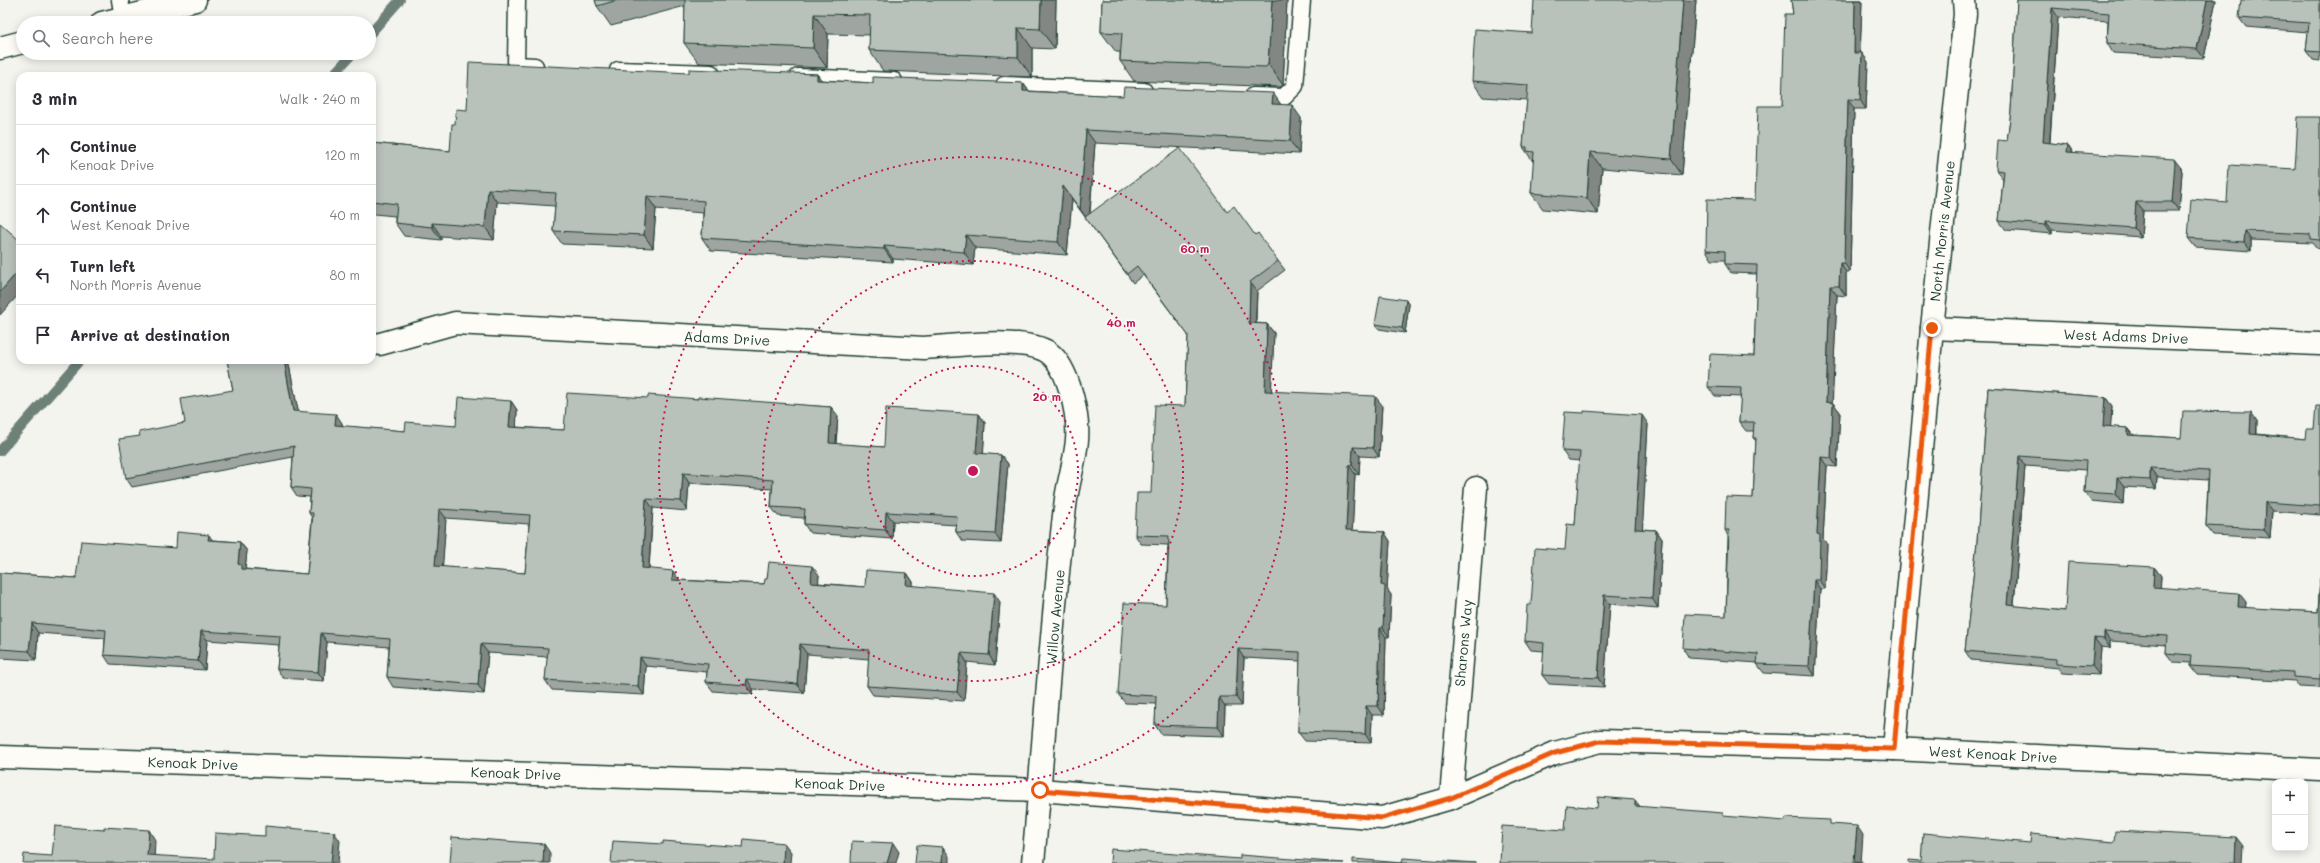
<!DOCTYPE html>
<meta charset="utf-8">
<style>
body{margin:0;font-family:Mali,sans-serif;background:#f2f2f3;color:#2b2b33}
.controls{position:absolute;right:12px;bottom:12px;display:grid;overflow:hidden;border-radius:8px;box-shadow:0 2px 10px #0003}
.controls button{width:36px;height:36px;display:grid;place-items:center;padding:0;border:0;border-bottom:1px solid #e1e1e2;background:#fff;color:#2b2b33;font:20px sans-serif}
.stop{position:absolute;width:12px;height:12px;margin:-9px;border:3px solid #ea580c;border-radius:50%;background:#fff}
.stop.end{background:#ea580c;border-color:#fff;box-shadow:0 1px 4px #0008}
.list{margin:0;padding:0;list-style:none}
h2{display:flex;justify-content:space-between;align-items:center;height:52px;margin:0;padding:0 16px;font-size:17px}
h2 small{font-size:13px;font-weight:400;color:#7c7c81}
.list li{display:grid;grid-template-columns:26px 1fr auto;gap:12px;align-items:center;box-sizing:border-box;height:60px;padding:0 16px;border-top:1px solid #e1e1e2}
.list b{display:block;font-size:15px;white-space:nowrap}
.list p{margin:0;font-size:13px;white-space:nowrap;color:#7c7c81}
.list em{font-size:13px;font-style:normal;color:#7c7c81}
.icon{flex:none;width:22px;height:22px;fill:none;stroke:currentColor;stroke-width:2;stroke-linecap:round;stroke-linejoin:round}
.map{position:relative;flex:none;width:2320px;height:863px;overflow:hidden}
.search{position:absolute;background:#fff;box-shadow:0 2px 10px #0003;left:16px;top:16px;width:360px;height:44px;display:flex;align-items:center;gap:10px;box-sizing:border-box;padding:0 14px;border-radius:22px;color:#7c7c81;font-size:15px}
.panel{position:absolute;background:#fff;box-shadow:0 2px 10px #0003;left:16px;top:72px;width:360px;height:292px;border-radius:12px}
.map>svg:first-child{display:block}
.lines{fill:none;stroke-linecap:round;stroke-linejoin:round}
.stream{stroke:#6e8179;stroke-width:10}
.service-casing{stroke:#1f3d34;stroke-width:19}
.minor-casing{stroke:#1f3d34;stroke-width:25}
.secondary-casing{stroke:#1f3d34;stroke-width:25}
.service{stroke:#fdfcf7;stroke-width:16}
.minor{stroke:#fdfcf7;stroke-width:22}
.secondary{stroke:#fdfcf7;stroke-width:22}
.wall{fill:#9fa6a1;stroke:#1f3d34;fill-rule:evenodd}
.shaded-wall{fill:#828783;stroke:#1f3d34}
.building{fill:#b9c1bb;stroke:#1f3d34;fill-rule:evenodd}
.route{stroke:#ea580c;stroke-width:5}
.ring{fill:none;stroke:#c2185b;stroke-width:2;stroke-dasharray:2 4}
.labels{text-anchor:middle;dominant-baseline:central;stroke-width:3;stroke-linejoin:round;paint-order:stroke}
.street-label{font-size:14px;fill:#1f3d34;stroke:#fdfcf7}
.centre{fill:#c2185b;stroke:#fdfcf7;stroke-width:2}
.ring-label{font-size:12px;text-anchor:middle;font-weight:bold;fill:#c2185b;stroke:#fdfcf7;stroke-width:3;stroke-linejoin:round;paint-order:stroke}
</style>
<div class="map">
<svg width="2320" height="863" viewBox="0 0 2320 863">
<rect width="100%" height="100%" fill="#f4f4ef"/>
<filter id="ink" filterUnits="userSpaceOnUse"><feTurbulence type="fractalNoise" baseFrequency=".025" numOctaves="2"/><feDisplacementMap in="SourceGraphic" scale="8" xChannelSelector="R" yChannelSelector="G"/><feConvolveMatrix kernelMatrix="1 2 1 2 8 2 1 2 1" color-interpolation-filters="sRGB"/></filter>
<g filter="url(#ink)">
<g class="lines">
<g class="stream">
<polyline points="369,35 400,0"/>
<polyline points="332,76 353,53"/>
<polyline points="0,451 80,360"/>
</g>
<g class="service-casing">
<g id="service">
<polyline points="120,0 123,18"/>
<polyline points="517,0 516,65 535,66"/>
<polyline points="618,70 711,73"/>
<polyline points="798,77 894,81"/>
<polyline points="1004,85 1144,91"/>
<polyline points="1253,96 1284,97 1295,86 1302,0"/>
</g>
</g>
<g class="minor-casing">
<g id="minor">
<polyline points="1932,328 2320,344"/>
<path d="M380 344 455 323 924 348C952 346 1026 336 1049 353 1069 368 1079 416 1077 440 1075 463 1067 485 1065 507 1051 625 1044 744 1033 863"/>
<polyline points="1894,749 1932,328 1965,14 1964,0"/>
<polyline points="0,757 1040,790 1382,818 1451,798 1555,753 1600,741 1894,749 2320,770"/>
<polyline points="1451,798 1476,488"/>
</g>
</g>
<g class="secondary-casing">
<g id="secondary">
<polyline points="102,23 195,0"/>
<polyline points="0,48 23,42"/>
</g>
</g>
<use href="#service" class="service"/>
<use href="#minor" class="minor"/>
<use href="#secondary" class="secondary"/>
</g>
<g class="wall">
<polygon points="595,0 1056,0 1055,49 1032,48 1032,77 883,71 869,50 870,35 828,34 827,68 699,63 684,43 685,6 611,26 597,6"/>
<polygon points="1102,0 1287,0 1283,85 1280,87 1134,81 1120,61 1120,52 1116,52 1101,32"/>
<polygon points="1696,0 1682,175 1602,168 1598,214 1543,209 1531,193 1534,163 1523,147 1527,100 1483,97 1472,81 1532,33"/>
<polygon points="1791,0 1862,0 1860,53 1862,53 1868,62 1866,109 1854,109 1850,272 1846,272 1846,296 1837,295 1832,403 1833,403 1840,412 1837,467 1827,466 1823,539 1827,544 1825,589 1820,589 1815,676 1764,673 1757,664 1757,663 1689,658 1683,648 1726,616 1728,536 1725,530 1753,498 1756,441 1753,438 1754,431 1746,431 1739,422 1741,397 1715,396 1708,387 1754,356 1757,274 1731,273 1725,264 1725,260 1712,260 1706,250 1755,200 1782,106 1793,14"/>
<polygon points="2017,0 2216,0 2204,58 2113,53 2107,43 2108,21 2058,17 2050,143 2068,145 2074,153 2181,168 2182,172 2179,211 2143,211 2141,237 2052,230 2052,234 2006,230 1999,221 2003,179 1996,170 2007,141 2011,111"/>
<polygon points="2320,0 2320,61 2313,60 2306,51 2308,32 2246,27 2239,18"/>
<polygon points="689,73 817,74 821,80 873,83 1023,83 1029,91 1280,105 1301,118 1299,154 1095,143 1090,214 1227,212 1255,235 1278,261 1285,270 1257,291 1256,323 1267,324 1274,333 1271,391 1382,405 1379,457 1360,456 1359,475 1355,474 1352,530 1384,532 1390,541 1387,589 1391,595 1389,637 1386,637 1384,715 1372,715 1371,743 1305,741 1298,732 1300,661 1244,658 1242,706 1225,706 1224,736 1161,734 1155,725 1156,704 1125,703 1118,694 1166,605 1168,545 1141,544 1135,535 1185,406 1188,335 1143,275 1133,283 1072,199 1067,255 975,248 973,265 893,259 893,262 711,251 702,238 703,213 656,209 653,248 562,244 553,231 555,206 497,202 494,240 441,236 441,240 404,236 395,223 395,216 374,214 372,211 372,143 450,151 455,124 467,110"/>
<polygon points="2320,117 2320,249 2316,248 2312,243 2251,240 2251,251 2195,247 2188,238 2227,202 2295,169"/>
<polygon points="1409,305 1405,333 1379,329 1375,324"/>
<path d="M227 360H288L298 411 342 423V426L405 431 456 426 511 401 517 410 516 427 564 430 648 398 698 399 831 407 838 416 836 444 884 447 979 414 985 423 983 454 1001 455 1008 464 1001 543 962 541 956 532V525L893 521 892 539 810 533 804 524V518L778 516 771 507 772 489 689 483 687 511 653 508 649 569 679 580 764 584 767 579 819 575 818 583 865 587 907 573 913 582V586L1000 602 995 665 967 662 964 701 873 695 867 686 869 659 807 654 804 693 753 689 752 694 713 691 706 682 707 672 646 666 644 695 552 690 545 680 548 657 488 653 484 694 393 687 387 677 389 647 327 642 324 681 283 678 277 669 279 645 207 640 205 670 110 664 104 655 105 638 38 633 36 660 0 658V573L76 578 176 548 213 540 240 542 247 551 245 569 307 574 312 518 309 513 310 497 297 496 291 487 293 457 132 487 126 478 140 436 185 423 233 390ZM446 518 529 524 525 573 442 567Z"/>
<polygon points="1988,388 2105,397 2112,406 2110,427 2128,428 2134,435 2181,438 2257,421 2257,434 2306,439 2314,429 2320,406 2320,515 2272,511 2270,538 2213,535 2206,526 2208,480 2157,477 2156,489 2124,487 2123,504 2091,501 2084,492 2086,470 2025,466 2014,606 2065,611 2154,567 2161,576 2160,588 2246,602 2245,608 2318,612 2320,578 2320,688 2299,687 2295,681 2197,675 2190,666 2191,663 2173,662 2166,653 2167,645 2110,641 2110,648 2101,647 2099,675 2062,673 2059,668 1971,660 1965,651 1977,542"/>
<polygon points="1648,424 1642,529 1656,530 1662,539 1658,608 1610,604 1604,687 1549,684 1542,675 1544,651 1531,650 1525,641 1565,550 1575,525 1580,461 1569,460 1562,451"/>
</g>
<g class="shaded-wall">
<polygon points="1041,0 1056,0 1055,49 1040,29"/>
<polygon points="1272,0 1287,0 1283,85 1268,64"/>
<polygon points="1683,0 1696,0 1682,175 1671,159"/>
<polygon points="1855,0 1862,0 1860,62 1854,53"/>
<polygon points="2207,0 2216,0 2204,58 2197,49"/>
<polygon points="2052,8 2058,17 2049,151 2043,142"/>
<polygon points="814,14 828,34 827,68 813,48"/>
<polygon points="1018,28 1032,48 1032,77 1018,57"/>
<polygon points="1862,53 1868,62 1866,109 1860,100"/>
<polygon points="817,74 826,87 817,80"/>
<polygon points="1023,83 1032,96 1023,91"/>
<polygon points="1273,93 1282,106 1272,104"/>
<polygon points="1848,99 1854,109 1850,272 1844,263"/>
<polygon points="1292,105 1301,118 1299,154 1290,141"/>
<polygon points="1086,130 1095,143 1089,222 1080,209"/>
<polygon points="2068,145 2074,154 2067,152"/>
<polygon points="1590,152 1602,168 1598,214 1587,198"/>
<polygon points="2174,159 2181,168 2182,172 2179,211 2172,202"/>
<polygon points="1063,186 1072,199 1067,255 1058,242"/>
<polygon points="488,189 497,202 494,240 485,227"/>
<polygon points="647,196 656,209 653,248 644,235"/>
<polygon points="2136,202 2143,211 2141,237 2134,228"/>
<polygon points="2046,221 2052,230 2052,234 2046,225"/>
<polygon points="432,223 441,236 441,240 432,227"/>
<polygon points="2245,231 2251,240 2251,251 2244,242"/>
<polygon points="966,235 975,248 973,265 964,252"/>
<polygon points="884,246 893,259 893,262 884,249"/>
<polygon points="1840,263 1846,272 1846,296 1839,286"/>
<polygon points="20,269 20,293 0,315 0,292"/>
<polygon points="1250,282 1257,291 1255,332 1249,323"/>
<polygon points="1830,286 1837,295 1832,411 1826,402"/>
<polygon points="1406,300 1409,305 1405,333 1402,328"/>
<polygon points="1267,324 1274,333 1271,400 1265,391"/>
<polygon points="284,360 288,360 300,420 293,411"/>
<polygon points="1375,396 1382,405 1379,457 1373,448"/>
<polygon points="2105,397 2112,406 2110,436 2103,426"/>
<polygon points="511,401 517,410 516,436 509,427"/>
<polygon points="1833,403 1840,412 1837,467 1831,458"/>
<polygon points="831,407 838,416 835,453 829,443"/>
<polygon points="2251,412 2257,421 2256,443 2250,434"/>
<polygon points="336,414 342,423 341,434 335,425"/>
<polygon points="979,414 985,423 983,462 976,453"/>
<polygon points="1642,415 1648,424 1642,538 1635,529"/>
<polygon points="2128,428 2135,437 2128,435"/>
<polygon points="1353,447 1360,456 1359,475 1352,465"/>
<polygon points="1001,455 1008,464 1001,543 995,534"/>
<polygon points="2019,456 2025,466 2013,615 2007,605"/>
<polygon points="1821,457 1827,466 1823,539 1827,544 1825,589 1819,580 1817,534"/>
<polygon points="1349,465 1355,474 1352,539 1346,530"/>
<polygon points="2150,468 2157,477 2156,489 2150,480"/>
<polygon points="683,473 689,483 687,511 681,501"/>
<polygon points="2117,478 2124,487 2123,504 2116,494"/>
<polygon points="646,499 653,508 648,577 642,568"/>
<polygon points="2265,502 2272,511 2270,538 2264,529"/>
<polygon points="439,509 446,518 442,575 435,566"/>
<polygon points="886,512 893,521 892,539 885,530"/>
<polygon points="1656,530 1662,539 1658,608 1652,598"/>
<polygon points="1384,532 1390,541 1387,589 1391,595 1389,637 1383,628 1381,585"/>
<polygon points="209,535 215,544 208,540"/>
<polygon points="240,542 247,551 245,570 247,578 238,564"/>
<polygon points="812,566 819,575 818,592 811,583"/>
<polygon points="2154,567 2161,576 2160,596 2153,587"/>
<polygon points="673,571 679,580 679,589 672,580"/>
<polygon points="907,573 913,582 912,594 906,585"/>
<polygon points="1814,580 1820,589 1815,676 1809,666"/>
<polygon points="994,593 1000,602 995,665 989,655"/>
<polygon points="2239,593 2246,602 2245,617 2238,607"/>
<polygon points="1604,595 1610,604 1604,687 1598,678"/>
<polygon points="32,623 38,633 36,660 29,651"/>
<polygon points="1380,628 1386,637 1384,715 1378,706"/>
<polygon points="201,631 207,640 205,670 198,661"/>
<polygon points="2104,632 2110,641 2110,648 2104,639"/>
<polygon points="321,633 327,642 324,681 318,672"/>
<polygon points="2094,638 2101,647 2099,675 2092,666"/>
<polygon points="481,644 488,653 484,694 478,685"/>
<polygon points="800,644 807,654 804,693 797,684"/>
<polygon points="1238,649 1244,658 1242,706 1236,697"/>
<polygon points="961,653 967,662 964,701 957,692"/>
<polygon points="640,657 646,666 644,695 638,686"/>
<polygon points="747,679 753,689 752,694 746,685"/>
<polygon points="1219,697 1225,706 1224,736 1218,727"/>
<polygon points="1366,706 1372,715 1371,743 1365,734"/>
<polygon points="1635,800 1642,809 1635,806"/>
<polygon points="1857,826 1863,835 1861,863 1854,862"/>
<polygon points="149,830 155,840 154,863 147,855"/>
<polygon points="334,832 340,841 338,863 331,863"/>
<polygon points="2236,837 2243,846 2242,863 2235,863"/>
<polygon points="784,843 791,852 790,863 783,863"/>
<polygon points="893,843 899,852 896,863 887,863"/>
<polygon points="544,844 550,853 550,863 543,863"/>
<polygon points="943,847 949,856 949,863 942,863"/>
</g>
<g class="building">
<polygon points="595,0 618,0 597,6"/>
<polygon points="685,0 1041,0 1040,29 1018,28 1018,57 869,50 870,15 814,14 813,48 684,43"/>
<polygon points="1102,0 1272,0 1268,64 1266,67 1120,61 1122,33 1101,32"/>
<polygon points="1534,0 1683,0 1671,159 1590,152 1587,198 1531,193 1534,152 1527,151 1527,147 1523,147 1528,85 1472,81 1475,29 1532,33"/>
<polygon points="1791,0 1855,0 1854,53 1862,53 1860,100 1848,99 1844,263 1840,263 1839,286 1830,286 1826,402 1833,403 1831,458 1821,457 1817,534 1820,535 1819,580 1814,580 1809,666 1757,664 1758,654 1683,648 1685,614 1726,616 1729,530 1725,530 1726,497 1753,498 1756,438 1753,438 1754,422 1739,422 1741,388 1708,387 1710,354 1754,356 1757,265 1725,264 1725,251 1706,250 1707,199 1755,200 1758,106 1782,106 1785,14 1793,14"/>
<polygon points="2017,0 2207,0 2197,49 2107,43 2109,13 2052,8 2043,142 2068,145 2067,152 2174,159 2175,163 2172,202 2136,202 2134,228 2046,221 2046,225 1999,221 2004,171 1996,170 1998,140 2007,141 2011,111"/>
<polygon points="2241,0 2320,0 2320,52 2306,51 2309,23 2239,18"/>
<polygon points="469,62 689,73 689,69 817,74 817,80 873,83 873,77 1023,83 1023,91 1123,96 1124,87 1273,93 1272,104 1292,105 1290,141 1086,130 1080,209 1063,186 1058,242 966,235 964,252 884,246 884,249 702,238 704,201 647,196 644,235 553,231 556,193 488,189 485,227 432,223 432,227 395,223 397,204 372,201 372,143 450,151 452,124 455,124 456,109 467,110"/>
<polygon points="2298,117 2320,117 2320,240 2310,239 2310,234 2245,231 2244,242 2188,238 2191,199 2227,202 2229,165 2295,169"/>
<polygon points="1180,148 1227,212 1234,206 1255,235 1258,233 1278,261 1250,282 1249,323 1267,324 1265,391 1375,396 1373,448 1353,447 1352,465 1349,465 1346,530 1384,532 1381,585 1385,586 1383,628 1380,628 1378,706 1366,706 1365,734 1298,732 1300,652 1238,649 1236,697 1219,697 1218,727 1155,725 1156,696 1118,694 1124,603 1166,605 1169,536 1135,535 1137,493 1151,493 1155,405 1185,406 1188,335 1137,266 1127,274 1085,217"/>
<polygon points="0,223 20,241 20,269 0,292"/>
<polygon points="1380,296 1406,300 1402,328 1375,324"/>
<path d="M227 360H284L293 411 336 414 335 425 405 431 406 422 456 426 458 397 511 401 509 427 564 430 567 393 648 398V395L698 399V397L831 407 829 443 884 447 886 408 979 414 976 453 1001 455 995 534 956 532 957 516 886 512 885 530 804 524 805 509 771 507 773 480 683 473 681 501 646 499 642 568 673 571 672 580 764 584 765 579H767L769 562 812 566 811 583 865 587 866 570 907 573 906 585 994 593 989 655 961 653 957 692 867 686 869 650 800 644 797 684 747 679 746 685 706 682 708 664 640 657 638 686 545 680 548 648 481 644 478 685 387 677 390 639 321 633 318 672 277 669 280 636 201 631 198 661 104 655 106 630 32 623 29 651 0 649V573L76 578 81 541 176 548 177 532 209 535 208 540 240 542 238 564 241 565V569L307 574 313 513H309L311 489 291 487 294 446 126 478 119 439 140 436 139 432 185 423 181 399 233 390ZM439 509 530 515 525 573 435 566Z"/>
<polygon points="1988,388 2105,397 2103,426 2128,428 2128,435 2181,438 2183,411 2251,412 2250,434 2306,439 2307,429 2314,429 2316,406 2320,406 2320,506 2265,502 2264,529 2206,526 2209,471 2150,468 2150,480 2117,478 2116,494 2084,492 2086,461 2019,456 2007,605 2065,611 2068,562 2154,567 2153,587 2239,593 2238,607 2318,612 2320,578 2320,679 2293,677 2293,672 2190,666 2191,655 2166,653 2167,636 2104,632 2104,639 2094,638 2092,666 2056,664 2056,659 1965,651 1977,542"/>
<polygon points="1584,411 1642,415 1635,529 1656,530 1652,598 1604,595 1598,678 1542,675 1544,643 1525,641 1527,605 1531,605 1535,548 1565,550 1567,524 1575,525 1580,452 1562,451 1565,412 1584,413"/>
<polygon points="1598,797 1635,800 1635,806 1723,813 1723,816 1785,821 1786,818 1830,820 1830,824 1857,826 1854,862 1864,863 1500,863 1502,826 1565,830 1567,805 1597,808"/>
<polygon points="55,826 104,830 104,827 149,830 147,855 214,859 215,833 265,836 265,826 334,832 331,863 23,863 24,854 52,856"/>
<polygon points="2115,831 2236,837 2235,863 1909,863 1909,860 1921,861 1923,833 2030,843 2031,834 2114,842"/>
<polygon points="452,837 544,844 543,863 450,863"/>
<polygon points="744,839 784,843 783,863 611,863 613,841 663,844 663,841 743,847"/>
<polygon points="852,841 893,843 887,863 851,863"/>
<polygon points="917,845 943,847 942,863 915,863"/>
<polygon points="1111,849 1240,859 1240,855 1344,863 1110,863"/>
<polygon points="1403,858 1476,863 1353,863 1353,859 1402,863"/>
</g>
</g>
<g class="lines" filter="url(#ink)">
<polyline class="route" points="1040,790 1382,818 1451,798 1555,753 1600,741 1894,749 1932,328"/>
</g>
<g class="ring">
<circle cx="973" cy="471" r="105"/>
<circle cx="973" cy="471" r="210"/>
<circle cx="973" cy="471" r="314"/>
</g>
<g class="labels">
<g class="street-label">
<text transform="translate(1942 231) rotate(-84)">North Morris Avenue</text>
<text transform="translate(2126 336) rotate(2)">West Adams Drive</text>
<text transform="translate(727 338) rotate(3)">Adams Drive</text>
<text transform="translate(1055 617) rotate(-85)">Willow Avenue</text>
<text transform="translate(1463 643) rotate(-85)">Sharons Way</text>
<text transform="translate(1993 754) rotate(3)">West Kenoak Drive</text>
<text transform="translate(193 763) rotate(2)">Kenoak Drive</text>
<text transform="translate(516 773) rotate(2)">Kenoak Drive</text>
<text transform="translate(840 784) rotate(2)">Kenoak Drive</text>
</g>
</g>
<circle cx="973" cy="471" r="6" class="centre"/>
<g class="ring-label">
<text x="1195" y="253">60 m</text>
<text x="1121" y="327">40 m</text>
<text x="1047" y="401">20 m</text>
</g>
</svg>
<div class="controls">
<button>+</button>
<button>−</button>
</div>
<div class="stop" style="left:1040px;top:790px"></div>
<div class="stop end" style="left:1932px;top:328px"></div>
<div class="search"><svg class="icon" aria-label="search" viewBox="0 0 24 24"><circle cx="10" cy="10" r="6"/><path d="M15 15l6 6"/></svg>Search here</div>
<section class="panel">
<h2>3 min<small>Walk · 240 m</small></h2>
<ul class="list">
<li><svg class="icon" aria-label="ahead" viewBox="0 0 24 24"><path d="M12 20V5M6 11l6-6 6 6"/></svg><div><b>Continue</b><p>Kenoak Drive</p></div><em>120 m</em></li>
<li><svg class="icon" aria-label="ahead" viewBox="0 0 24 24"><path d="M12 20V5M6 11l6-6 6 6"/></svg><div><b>Continue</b><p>West Kenoak Drive</p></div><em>40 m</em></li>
<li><svg class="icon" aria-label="left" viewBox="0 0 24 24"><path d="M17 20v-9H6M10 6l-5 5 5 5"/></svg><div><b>Turn left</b><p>North Morris Avenue</p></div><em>80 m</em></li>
<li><svg class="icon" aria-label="arrive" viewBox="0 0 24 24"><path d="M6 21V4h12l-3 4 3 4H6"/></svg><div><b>Arrive at destination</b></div></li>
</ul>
</section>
</div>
